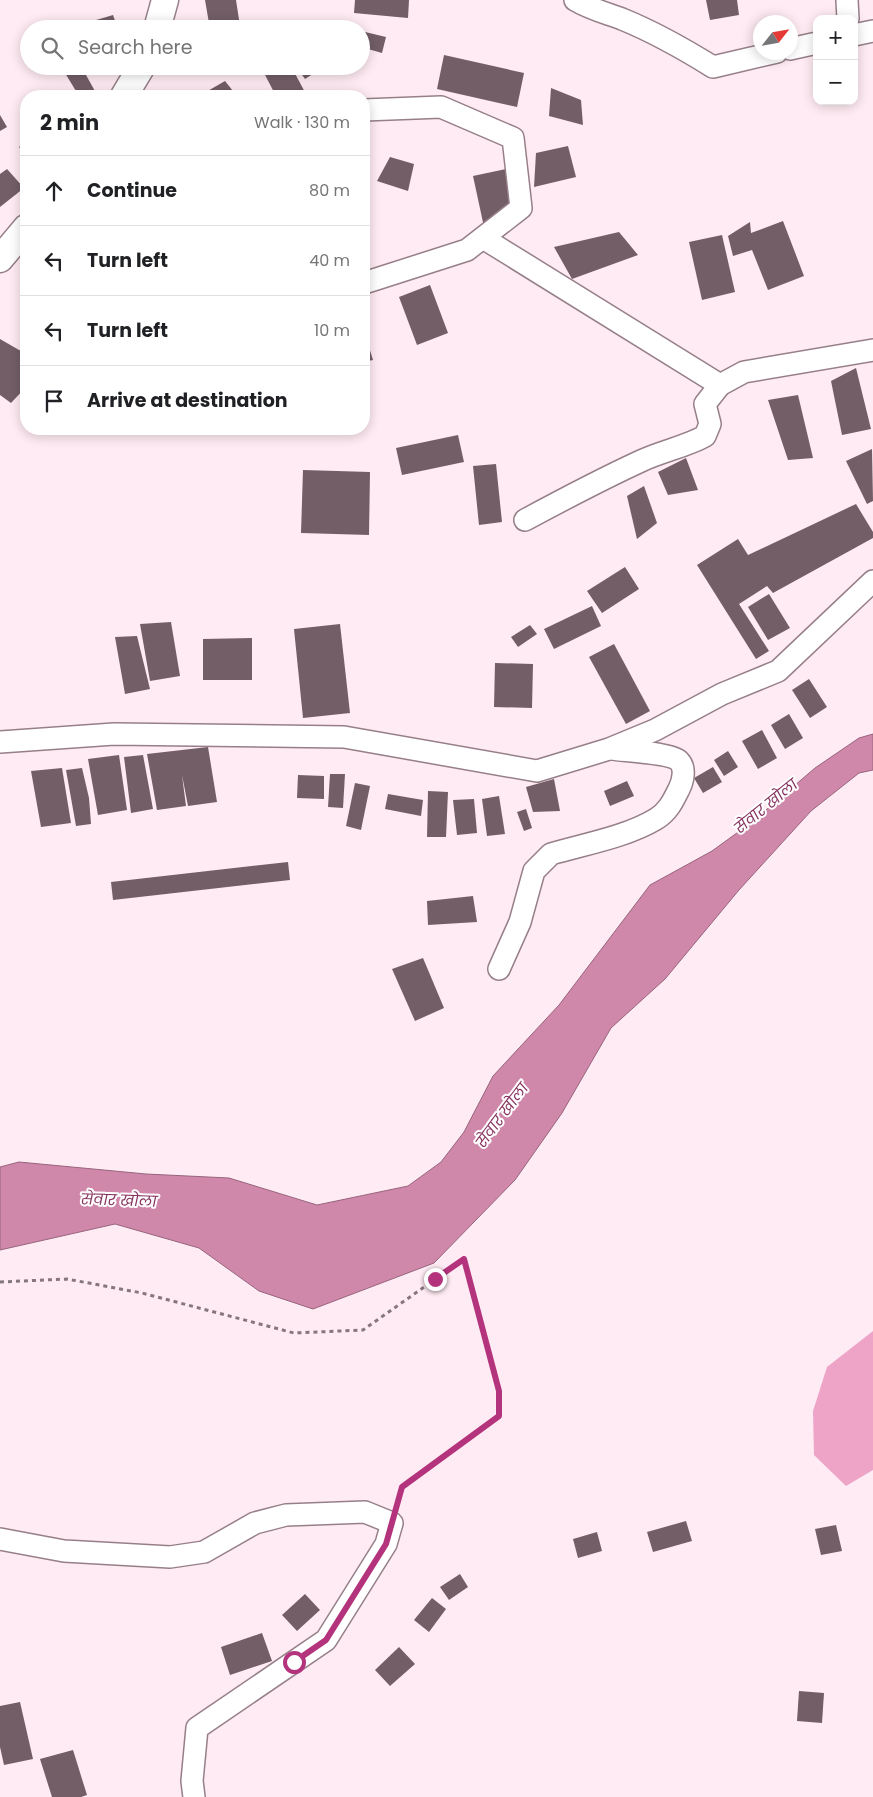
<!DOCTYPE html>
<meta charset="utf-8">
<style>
body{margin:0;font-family:Poppins,"Noto Sans Devanagari",sans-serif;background:#f2f2f2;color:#202124}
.controls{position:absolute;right:15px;top:15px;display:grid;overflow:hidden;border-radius:10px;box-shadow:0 2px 12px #0003}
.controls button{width:45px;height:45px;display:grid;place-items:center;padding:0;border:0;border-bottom:1px solid #e0e0e0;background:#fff;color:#202124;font:25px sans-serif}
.compass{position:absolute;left:753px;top:15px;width:45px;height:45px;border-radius:50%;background:#fff;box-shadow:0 2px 12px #0003;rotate:59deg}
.stop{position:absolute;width:15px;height:15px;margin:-11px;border:4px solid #b4337d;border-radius:50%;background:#fff}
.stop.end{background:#b4337d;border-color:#fff;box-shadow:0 1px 5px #0008}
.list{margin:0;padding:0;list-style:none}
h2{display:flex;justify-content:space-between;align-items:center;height:65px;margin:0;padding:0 20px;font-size:21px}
h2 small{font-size:16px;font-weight:400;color:#757577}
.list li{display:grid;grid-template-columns:32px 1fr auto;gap:15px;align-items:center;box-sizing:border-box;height:70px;padding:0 20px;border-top:1px solid #e0e0e0}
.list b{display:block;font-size:19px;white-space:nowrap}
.list em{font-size:16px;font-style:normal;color:#757577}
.icon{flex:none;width:28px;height:28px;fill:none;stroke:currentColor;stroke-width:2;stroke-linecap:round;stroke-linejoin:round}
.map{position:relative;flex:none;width:873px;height:1797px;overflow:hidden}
.search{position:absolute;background:#fff;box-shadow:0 2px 12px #0003;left:20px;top:20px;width:350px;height:55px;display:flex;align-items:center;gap:12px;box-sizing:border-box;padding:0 18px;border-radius:28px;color:#757577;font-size:19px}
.panel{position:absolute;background:#fff;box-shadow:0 2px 12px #0003;left:20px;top:90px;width:350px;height:345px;border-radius:20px}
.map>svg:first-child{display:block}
.forest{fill:#eea4c7}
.water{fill:#cf88aa;stroke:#98647d}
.building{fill:#735e67}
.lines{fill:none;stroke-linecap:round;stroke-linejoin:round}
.minor-casing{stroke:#967f89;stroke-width:24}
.tertiary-casing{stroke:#967f89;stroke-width:29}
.path{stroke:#84777d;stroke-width:3;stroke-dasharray:4 4;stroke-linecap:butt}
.minor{stroke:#fff;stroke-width:21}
.tertiary{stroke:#fff;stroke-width:26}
.route{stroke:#b4337d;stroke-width:6}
.labels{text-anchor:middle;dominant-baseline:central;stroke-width:4;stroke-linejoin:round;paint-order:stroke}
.water-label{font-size:15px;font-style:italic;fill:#86325f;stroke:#fefefe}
</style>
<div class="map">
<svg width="873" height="1797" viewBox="0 0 873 1797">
<rect width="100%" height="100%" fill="#ffebf3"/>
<polygon class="forest" points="873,1331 873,1470 846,1486 814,1455 813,1411 827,1367"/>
<polygon class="water" points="873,734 873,770 859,773 811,811 739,890 665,979 611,1028 562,1113 515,1180 434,1263 313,1309 259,1291 199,1248 115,1224 0,1250 0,1167 19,1162 146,1174 229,1178 317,1205 408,1186 441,1162 464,1132 493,1076 559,1005 650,885 712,851 752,822 815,768 859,738"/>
<g class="building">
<polygon points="205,0 236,0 240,26 210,29"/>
<polygon points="355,0 409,0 408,18 354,13"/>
<polygon points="706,0 737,0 739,15 710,20"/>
<polygon points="113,15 118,29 70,29 69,28"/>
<polygon points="361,31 386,37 382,53 361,47"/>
<polygon points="444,55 524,73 517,107 437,89"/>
<polygon points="77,66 81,66 96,93 89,96 79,96 65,73"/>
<polygon points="277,66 291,66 307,96 276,96 264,73"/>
<polygon points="296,66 316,66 319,70 305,79"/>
<polygon points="225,81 237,96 199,96"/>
<polygon points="551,88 581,100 583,125 549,116"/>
<polygon points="0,115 7,127 0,131"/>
<polygon points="26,141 26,156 19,147"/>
<polygon points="568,146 576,177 534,187 536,153"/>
<polygon points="390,157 414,164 408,191 377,181"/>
<polygon points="7,169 24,188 0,207 0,174"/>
<polygon points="506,169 517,220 484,227 473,176"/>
<polygon points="783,221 804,276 768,290 752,250 733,256 728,236 750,222 751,233"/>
<polygon points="619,232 638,255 572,279 554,247"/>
<polygon points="722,235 735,292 702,300 689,242"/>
<polygon points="430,285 448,333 417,345 399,297"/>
<polygon points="364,331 373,360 364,362"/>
<polygon points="0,339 26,354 26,387 11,403 0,395"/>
<polygon points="856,368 871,429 842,435 831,381"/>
<polygon points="798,395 813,458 788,460 768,400"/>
<polygon points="458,435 464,462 402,475 396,448"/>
<polygon points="872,449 873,501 867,504 846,461"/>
<polygon points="686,458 698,490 668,495 658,472"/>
<polygon points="496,464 502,522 479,525 473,466"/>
<polygon points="303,470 370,472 369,535 301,533"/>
<polygon points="644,486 657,523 637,539 627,496"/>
<polygon points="856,504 873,532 873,538 773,593 767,586 739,604 769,651 756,659 697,565 738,539 748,555"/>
<polygon points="625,567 639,589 602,613 587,591"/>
<polygon points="769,594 790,628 768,640 748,607"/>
<polygon points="592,606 601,626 554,649 544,629"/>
<polygon points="171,622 180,676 150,681 140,624"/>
<polygon points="340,624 350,713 303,718 294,629"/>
<polygon points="530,625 537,634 518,647 511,637"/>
<polygon points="137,636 150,689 125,694 115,637"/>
<polygon points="252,638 252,680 203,680 203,639"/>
<polygon points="614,644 650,711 626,724 589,657"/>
<polygon points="495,663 533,664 532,708 494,707"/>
<polygon points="809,679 827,707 810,718 792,690"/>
<polygon points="789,714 803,738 785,749 771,725"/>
<polygon points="762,730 777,758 758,769 742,741"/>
<polygon points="208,747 217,802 188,806 182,775 186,806 157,810 147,754"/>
<polygon points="728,751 738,767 724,776 714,760"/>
<polygon points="119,755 127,810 98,815 88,759"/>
<polygon points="143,755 153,809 131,813 124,757"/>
<polygon points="713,767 722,782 703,793 694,778"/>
<polygon points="62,768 71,823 41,827 31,771"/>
<polygon points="82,768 89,798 91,824 76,826 66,770"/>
<polygon points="330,774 345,774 343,808 328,807"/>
<polygon points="298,775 324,776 324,799 297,798"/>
<polygon points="554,779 560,811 533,812 526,787"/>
<polygon points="627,781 634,796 610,806 604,791"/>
<polygon points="355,783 370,786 361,830 346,826"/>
<polygon points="428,791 448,792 446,837 427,837"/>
<polygon points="388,794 423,800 421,816 385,809"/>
<polygon points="499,796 505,834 487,836 482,799"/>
<polygon points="474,799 477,833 457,835 453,800"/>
<polygon points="526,809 532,828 524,831 517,812"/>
<polygon points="288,862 290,880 113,900 111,882"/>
<polygon points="473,896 477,922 428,925 427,901"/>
<polygon points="423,958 444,1008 415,1021 392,969"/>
<polygon points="686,1521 692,1541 653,1552 647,1532"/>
<polygon points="836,1525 842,1551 821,1555 815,1529"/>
<polygon points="597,1532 602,1551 578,1558 573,1539"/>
<polygon points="460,1574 468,1587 449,1600 440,1587"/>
<polygon points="305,1594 320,1610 297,1631 282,1615"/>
<polygon points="432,1598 446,1609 429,1632 414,1620"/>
<polygon points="262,1633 272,1661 230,1675 221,1647"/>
<polygon points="399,1647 415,1664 390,1686 375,1670"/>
<polygon points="799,1691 824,1693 822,1723 797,1721"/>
<polygon points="20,1702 33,1759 4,1765 0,1747 0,1706"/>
<polygon points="73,1750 87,1795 81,1797 52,1797 40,1759"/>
</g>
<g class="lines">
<g class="minor-casing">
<g id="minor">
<path d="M575 0C590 9 606 13 622 19 654 32 684 49 713 67L777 52"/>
<polyline points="847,0 848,19"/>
<polyline points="854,35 873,31"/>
<polyline points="790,49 817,43"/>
<polyline points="364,110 441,107 513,138 521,208 467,250 364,283"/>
<polyline points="483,238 720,385"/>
<path d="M525 520C564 499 602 479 641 461 662 451 685 447 705 436L710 424 705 404 720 385 744 372 873 350"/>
<polyline points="0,742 114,734 344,737 537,771 609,749 655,730 722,694 778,671 873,581"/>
<path d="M499 969 520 922 534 871 551 854C585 844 626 837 656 819 668 812 673 801 679 789 683 781 686 768 679 761 671 753 625 751 612 749"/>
<polyline points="0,1539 64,1551 170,1557 204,1552 255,1523 286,1515 365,1512 392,1523 386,1544 326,1640 197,1728 192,1781 194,1797"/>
</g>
</g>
<g class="tertiary-casing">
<g id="tertiary">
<polyline points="157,29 165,0"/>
<polyline points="124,96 142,66"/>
<polyline points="0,259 26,228"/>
</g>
</g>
<polyline class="path" points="0,1282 67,1279 142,1293 294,1333 363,1330 464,1259 499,1391 499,1416 402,1487 398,1500"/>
<use href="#minor" class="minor"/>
<use href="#tertiary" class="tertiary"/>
</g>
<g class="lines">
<polyline class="route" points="294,1662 326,1640 386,1544 402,1487 499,1416 499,1391 464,1259 435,1279"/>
</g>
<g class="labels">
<g class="water-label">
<text transform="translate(766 806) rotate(-39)">सेवार खोला</text>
<text transform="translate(502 1115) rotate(-53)">सेवार खोला</text>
<text transform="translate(119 1200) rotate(2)">सेवार खोला</text>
</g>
</g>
</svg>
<div class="controls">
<button>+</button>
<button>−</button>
</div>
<svg class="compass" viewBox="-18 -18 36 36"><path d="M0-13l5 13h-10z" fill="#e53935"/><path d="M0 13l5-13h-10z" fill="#757577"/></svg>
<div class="stop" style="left:294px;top:1662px"></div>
<div class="stop end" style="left:435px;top:1279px"></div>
<div class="search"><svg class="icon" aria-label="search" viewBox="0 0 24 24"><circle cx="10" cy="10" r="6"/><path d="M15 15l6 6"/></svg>Search here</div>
<section class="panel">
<h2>2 min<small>Walk · 130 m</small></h2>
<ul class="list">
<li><svg class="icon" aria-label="ahead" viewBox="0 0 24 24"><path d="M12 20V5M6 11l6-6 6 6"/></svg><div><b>Continue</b></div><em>80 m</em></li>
<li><svg class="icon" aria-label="left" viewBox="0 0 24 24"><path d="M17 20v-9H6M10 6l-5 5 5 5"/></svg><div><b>Turn left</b></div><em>40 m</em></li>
<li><svg class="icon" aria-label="left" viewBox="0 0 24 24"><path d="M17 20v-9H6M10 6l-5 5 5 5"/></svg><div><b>Turn left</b></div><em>10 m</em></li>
<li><svg class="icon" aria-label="arrive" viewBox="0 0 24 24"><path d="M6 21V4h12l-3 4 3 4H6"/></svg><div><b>Arrive at destination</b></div></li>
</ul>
</section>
</div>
